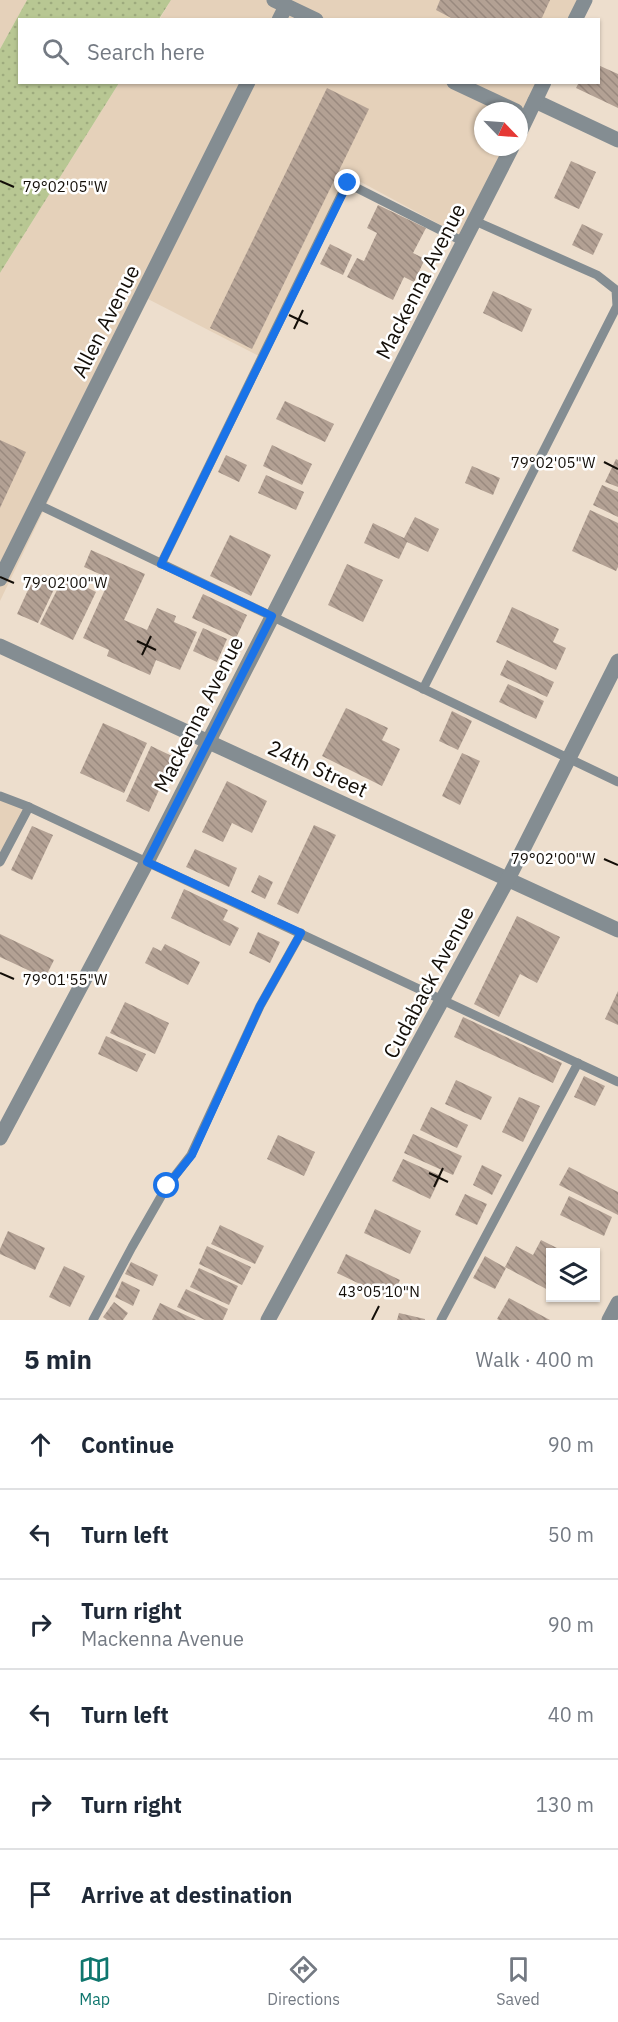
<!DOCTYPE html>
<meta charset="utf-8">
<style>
body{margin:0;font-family:"IBM Plex Sans",sans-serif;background:#f6f6f7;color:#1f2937}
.controls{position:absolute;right:18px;bottom:18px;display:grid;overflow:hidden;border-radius:0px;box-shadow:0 2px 4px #0004}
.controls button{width:54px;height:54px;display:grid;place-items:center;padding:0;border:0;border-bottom:2px solid #e0e1e3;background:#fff;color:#1f2937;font:30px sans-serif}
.compass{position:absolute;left:474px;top:102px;width:54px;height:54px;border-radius:50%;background:#fff;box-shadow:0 2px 4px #0004;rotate:115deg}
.stop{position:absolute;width:18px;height:18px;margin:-14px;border:4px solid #1a73e8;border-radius:50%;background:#fff}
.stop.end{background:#1a73e8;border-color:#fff;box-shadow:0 2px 6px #0008}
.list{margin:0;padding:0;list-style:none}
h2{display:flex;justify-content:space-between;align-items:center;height:78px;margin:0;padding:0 24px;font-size:26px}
h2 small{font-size:20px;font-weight:400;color:#747a83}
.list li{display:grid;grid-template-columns:39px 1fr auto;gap:18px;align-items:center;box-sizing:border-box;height:90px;padding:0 24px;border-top:2px solid #e0e1e3}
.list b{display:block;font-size:22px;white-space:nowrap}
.list p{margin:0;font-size:20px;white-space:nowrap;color:#747a83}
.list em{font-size:20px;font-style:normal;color:#747a83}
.icon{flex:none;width:33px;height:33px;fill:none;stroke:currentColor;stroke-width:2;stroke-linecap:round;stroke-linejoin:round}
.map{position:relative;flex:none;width:618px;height:1320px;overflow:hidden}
.search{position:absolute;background:#fff;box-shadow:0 2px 4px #0004;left:18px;right:18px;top:18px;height:66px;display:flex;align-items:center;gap:15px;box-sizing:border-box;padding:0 21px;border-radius:0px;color:#747a83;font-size:22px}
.sheet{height:618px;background:#fff}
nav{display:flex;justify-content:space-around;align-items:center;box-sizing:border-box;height:84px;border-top:2px solid #e0e1e3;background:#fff;font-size:16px;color:#747a83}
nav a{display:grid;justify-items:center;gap:3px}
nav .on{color:#0f766e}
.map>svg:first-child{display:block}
.built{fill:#e5d1ba}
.green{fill:url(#green-dots)}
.building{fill:url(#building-back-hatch)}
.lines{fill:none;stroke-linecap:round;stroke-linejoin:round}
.service{stroke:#848d92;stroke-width:9}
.minor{stroke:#848d92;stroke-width:15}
.tertiary{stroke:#848d92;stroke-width:15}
.route{stroke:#1a73e8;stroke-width:8}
.ticks{fill:none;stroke:#130e08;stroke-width:2}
.labels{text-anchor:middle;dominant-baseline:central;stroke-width:5;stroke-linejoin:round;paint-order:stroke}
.street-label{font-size:21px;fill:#130e08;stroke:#fff}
.ticks-label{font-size:15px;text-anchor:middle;fill:#130e08;stroke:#fff;stroke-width:5;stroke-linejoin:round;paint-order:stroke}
</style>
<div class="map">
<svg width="618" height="1320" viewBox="0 0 618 1320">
<defs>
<pattern id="green-dots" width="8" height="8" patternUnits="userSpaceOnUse" patternTransform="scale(1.5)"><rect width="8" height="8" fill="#b8c793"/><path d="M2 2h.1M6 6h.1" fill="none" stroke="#9daa7d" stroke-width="1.8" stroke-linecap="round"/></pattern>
<pattern id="building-back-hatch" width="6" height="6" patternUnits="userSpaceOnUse" patternTransform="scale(1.5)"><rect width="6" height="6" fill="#b3a194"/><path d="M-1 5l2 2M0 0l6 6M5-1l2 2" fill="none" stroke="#99897e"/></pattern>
</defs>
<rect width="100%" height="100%" fill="#eddecd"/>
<g class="built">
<polygon points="0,0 27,0 0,49"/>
<polygon points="171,0 579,0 570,20 159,20"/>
<polygon points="119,83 539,83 519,123 519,111 483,111 483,147 507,147 463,237 346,174 259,356 146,298 0,601 0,273"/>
<polygon points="0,797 30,812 0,868"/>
</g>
<polygon class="green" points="27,0 171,0 159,19 20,20 20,82 119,83 0,273 0,49"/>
<g class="building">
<polygon points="440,0 550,0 541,20 455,20 436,10"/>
<polygon points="598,65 618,74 618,108 576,88 579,82 598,82"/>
<polygon points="327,88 369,109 252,349 210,328"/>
<polygon points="571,161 596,172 579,209 554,198"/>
<polygon points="378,205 426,228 413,253 425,259 414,282 404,277 393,300 347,277 357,258 364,261 377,233 367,228"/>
<polygon points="582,224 603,234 593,255 572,245"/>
<polygon points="330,244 352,255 343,275 320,264"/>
<polygon points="493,291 532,309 522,332 483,313"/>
<polygon points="285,401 334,424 325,442 276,419"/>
<polygon points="0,440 26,452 0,508"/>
<polygon points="272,445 312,464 302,485 263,466"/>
<polygon points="226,455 247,465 239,482 218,472"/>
<polygon points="616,459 618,460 618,487 605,482"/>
<polygon points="472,466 500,478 493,495 465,483"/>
<polygon points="266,475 304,492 296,510 258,493"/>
<polygon points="602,485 618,492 618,517 593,505"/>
<polygon points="590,510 618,523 618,567 616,571 572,551"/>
<polygon points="415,517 439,529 428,552 407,542 399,559 364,543 373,523 404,538"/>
<polygon points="230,535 271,555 251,596 210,576"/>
<polygon points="91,550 145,574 124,620 147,630 157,608 176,616 174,622 197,632 180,670 156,660 150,675 107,656 109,650 83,638 108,583 102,580 104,576 84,567"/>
<polygon points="347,564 383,580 363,622 328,605"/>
<polygon points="64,576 96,592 73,640 40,624"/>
<polygon points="34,577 55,587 38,623 17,614"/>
<polygon points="203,594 247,615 236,638 192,618"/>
<polygon points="512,607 559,629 553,642 566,648 556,670 496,642"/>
<polygon points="203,628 227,639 217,662 193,651"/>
<polygon points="507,660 554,682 547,697 500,675"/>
<polygon points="508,684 544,701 536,719 499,702"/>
<polygon points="346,708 388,728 382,740 400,749 382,786 322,756"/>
<polygon points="452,711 472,721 458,750 439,741"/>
<polygon points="103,723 147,743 124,793 80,773"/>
<polygon points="151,746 174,757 149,812 126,801"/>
<polygon points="462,753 480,761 460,805 442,796"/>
<polygon points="227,781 267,801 252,833 232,823 223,842 202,832"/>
<polygon points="314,825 336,835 298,914 277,904"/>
<polygon points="32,826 53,835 32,880 11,870"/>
<polygon points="195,849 237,868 229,887 186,867"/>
<polygon points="259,875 273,882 265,899 251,892"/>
<polygon points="184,889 228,910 223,920 239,928 230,946 171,918"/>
<polygon points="517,916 560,937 537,983 520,974 499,1017 474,1004"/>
<polygon points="258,932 280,942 270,963 249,953"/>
<polygon points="0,934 54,960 45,978 0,957"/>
<polygon points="165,944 200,962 188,985 145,963 153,947 161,951"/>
<polygon points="618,991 618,1025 605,1019"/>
<polygon points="125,1002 169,1023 155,1054 110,1033"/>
<polygon points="463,1017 562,1063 553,1083 454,1037"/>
<polygon points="106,1036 146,1054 137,1072 98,1054"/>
<polygon points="584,1076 605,1086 595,1106 574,1097"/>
<polygon points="456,1080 492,1097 481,1120 445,1104"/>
<polygon points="519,1097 540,1106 523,1142 502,1132"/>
<polygon points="431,1107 468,1125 457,1148 420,1130"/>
<polygon points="413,1134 462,1156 453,1175 404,1153"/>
<polygon points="278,1135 315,1152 304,1176 267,1159"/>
<polygon points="403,1159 441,1176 430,1199 392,1181"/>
<polygon points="482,1165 502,1175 492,1195 473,1185"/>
<polygon points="569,1167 618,1192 618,1215 559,1185"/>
<polygon points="465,1194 487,1204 477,1225 455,1215"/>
<polygon points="569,1196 612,1217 604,1236 560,1215"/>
<polygon points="375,1209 421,1231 410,1254 364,1233"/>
<polygon points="220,1225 264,1246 255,1264 211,1244"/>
<polygon points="8,1231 45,1248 35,1270 0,1254 0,1249"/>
<polygon points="541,1240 565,1252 550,1252 550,1291 505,1267 516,1246 533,1255"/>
<polygon points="207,1246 251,1267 242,1285 199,1264"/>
<polygon points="346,1254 400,1280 391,1299 337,1273"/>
<polygon points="485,1256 506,1268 495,1289 473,1278"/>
<polygon points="131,1262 158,1275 153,1286 125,1274"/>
<polygon points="64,1266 85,1276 70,1307 49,1297"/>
<polygon points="199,1268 238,1286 229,1305 190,1287"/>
<polygon points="122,1281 140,1290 133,1306 115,1297"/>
<polygon points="186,1289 228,1309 223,1320 205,1320 177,1307"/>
<polygon points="509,1298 550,1320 499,1320 497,1319"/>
<polygon points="114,1302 128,1313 123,1320 107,1320 103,1317"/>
<polygon points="160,1303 196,1320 152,1320"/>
<polygon points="399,1313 425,1319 425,1320 397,1320"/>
</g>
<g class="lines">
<g class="service">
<polyline points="37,504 618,782"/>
<polyline points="161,564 347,183 464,242"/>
<polyline points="423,689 617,306 616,290 597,275 475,221"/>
<polyline points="0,796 29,807 618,1082"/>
<polyline points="0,862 29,807"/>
<polyline points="93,1320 132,1247 167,1186 191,1155 260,1006 301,933"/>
<polyline points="441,1320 578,1063"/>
</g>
<g class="minor">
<polyline points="274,0 316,20"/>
<polyline points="279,20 286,6"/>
<polyline points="575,20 585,0"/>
<polyline points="454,82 516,111"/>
<polyline points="535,101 618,140"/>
<polyline points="519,134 544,82"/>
<polyline points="0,579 248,82"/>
<polyline points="0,646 618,930"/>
<polyline points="0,1138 147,862 512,147"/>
<polyline points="268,1320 508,879 618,661"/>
</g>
<polyline class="tertiary" points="609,1320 618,1303"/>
</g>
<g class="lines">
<polyline class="route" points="167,1186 192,1155 260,1006 301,933 147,862 272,616 161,564 348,183"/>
</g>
<path class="ticks" d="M0 181 14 187M289 315 308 324M294 329 303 310M604 462 618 469M0 577 14 583M137 641 156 650M142 655 151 636M604 859 618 865M0 973 14 979M429 1173 448 1182M434 1187 443 1168M372 1320 379 1306"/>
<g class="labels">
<g class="street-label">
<text transform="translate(420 281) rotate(-63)">Mackenna Avenue</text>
<text transform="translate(105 321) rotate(-63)">Allen Avenue</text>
<text transform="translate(198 714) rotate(-63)">Mackenna Avenue</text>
<text transform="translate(318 768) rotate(25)">24th Street</text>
<text transform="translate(428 982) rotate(-62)">Cudaback Avenue</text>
</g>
</g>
<g class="ticks-label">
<text x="65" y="192">79°02'05"W</text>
<text x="553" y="468">79°02'05"W</text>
<text x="65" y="588">79°02'00"W</text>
<text x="553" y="864">79°02'00"W</text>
<text x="65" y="985">79°01'55"W</text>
<text x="379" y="1297">43°05'10"N</text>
</g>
</svg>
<div class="controls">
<button><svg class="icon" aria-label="layers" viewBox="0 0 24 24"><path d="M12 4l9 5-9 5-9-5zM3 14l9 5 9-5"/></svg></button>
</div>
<svg class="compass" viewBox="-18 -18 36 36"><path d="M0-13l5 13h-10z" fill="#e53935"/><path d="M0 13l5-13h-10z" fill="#747a83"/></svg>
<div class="stop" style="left:167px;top:1186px"></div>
<div class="stop end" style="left:348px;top:183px"></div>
<div class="search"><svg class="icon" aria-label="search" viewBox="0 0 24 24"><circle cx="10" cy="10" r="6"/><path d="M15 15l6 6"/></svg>Search here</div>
</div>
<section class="sheet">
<h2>5 min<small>Walk · 400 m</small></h2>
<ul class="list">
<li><svg class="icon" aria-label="ahead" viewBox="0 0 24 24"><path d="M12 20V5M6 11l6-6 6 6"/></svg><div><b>Continue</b></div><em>90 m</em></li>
<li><svg class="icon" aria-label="left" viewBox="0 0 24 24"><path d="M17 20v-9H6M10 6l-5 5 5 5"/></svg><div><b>Turn left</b></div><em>50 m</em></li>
<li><svg class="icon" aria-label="right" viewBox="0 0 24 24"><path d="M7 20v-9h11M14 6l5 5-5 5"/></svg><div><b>Turn right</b><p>Mackenna Avenue</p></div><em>90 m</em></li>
<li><svg class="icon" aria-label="left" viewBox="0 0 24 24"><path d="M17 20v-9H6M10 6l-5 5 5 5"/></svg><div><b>Turn left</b></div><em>40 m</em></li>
<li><svg class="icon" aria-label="right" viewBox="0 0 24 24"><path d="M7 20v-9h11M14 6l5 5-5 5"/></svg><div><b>Turn right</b></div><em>130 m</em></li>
<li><svg class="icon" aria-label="arrive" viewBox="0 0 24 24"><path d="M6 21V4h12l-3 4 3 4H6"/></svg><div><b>Arrive at destination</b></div></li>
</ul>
</section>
<nav>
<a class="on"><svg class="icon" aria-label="map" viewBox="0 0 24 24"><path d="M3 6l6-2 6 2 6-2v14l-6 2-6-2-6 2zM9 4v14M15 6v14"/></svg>Map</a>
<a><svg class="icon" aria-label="directions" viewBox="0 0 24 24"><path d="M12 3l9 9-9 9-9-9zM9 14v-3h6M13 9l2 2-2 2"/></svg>Directions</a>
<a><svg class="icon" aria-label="saved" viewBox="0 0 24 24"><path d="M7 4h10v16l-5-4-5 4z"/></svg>Saved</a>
</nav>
